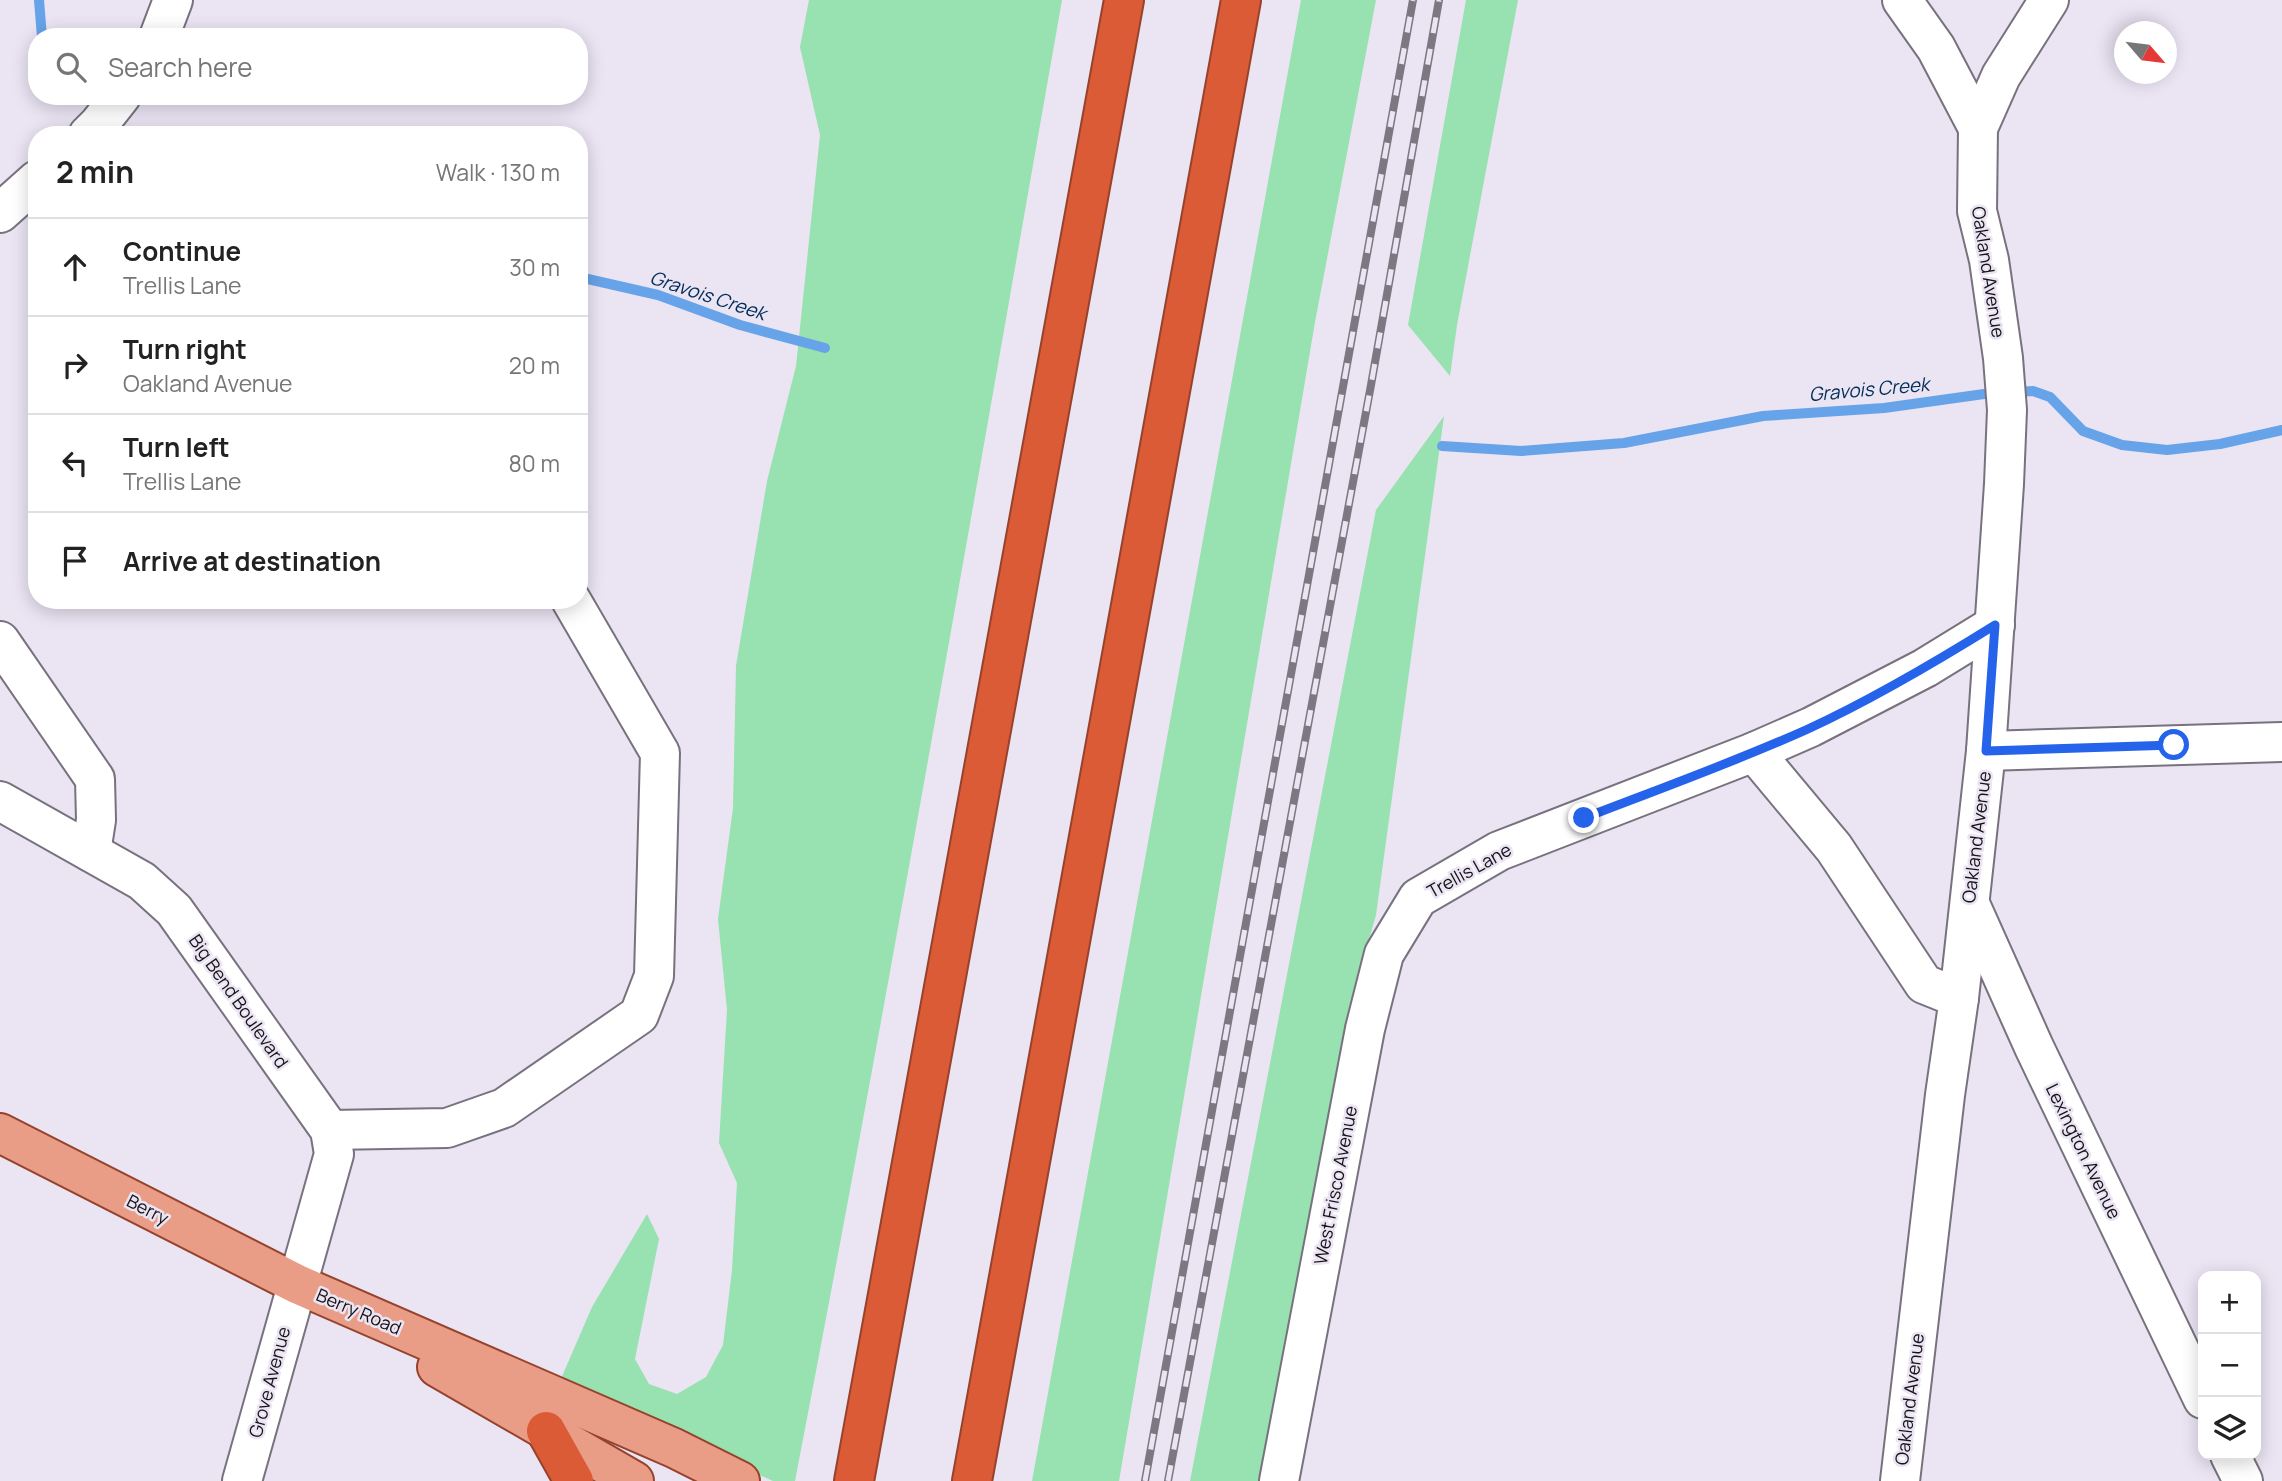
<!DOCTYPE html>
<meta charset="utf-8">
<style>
body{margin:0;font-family:Manrope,sans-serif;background:#f2f2f2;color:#222}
.controls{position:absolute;right:21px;bottom:21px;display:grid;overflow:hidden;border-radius:14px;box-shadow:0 4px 18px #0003}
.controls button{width:63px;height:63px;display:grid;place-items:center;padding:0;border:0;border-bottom:2px solid #e0e0e0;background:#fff;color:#222;font:35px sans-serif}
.compass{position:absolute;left:2114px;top:21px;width:63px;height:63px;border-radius:50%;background:#fff;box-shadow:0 4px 18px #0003;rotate:118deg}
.stop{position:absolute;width:21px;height:21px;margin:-16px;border:5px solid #2563eb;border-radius:50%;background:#fff}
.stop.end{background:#2563eb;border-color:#fff;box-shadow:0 2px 7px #0008}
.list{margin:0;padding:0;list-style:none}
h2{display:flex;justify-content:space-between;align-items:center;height:91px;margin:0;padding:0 28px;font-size:30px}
h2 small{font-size:23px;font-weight:400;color:#767676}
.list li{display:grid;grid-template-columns:46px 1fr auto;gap:21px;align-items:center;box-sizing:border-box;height:98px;padding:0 28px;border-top:2px solid #e0e0e0}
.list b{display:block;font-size:26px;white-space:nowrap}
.list p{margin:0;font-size:23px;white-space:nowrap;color:#767676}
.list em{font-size:23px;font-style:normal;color:#767676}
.icon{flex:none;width:38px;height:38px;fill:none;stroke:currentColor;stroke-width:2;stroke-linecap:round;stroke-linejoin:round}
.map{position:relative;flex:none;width:2282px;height:1481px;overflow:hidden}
.search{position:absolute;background:#fff;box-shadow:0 4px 18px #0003;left:28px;top:28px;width:560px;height:77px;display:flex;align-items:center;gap:18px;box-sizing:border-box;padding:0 24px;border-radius:28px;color:#767676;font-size:26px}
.panel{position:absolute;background:#fff;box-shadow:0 4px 18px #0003;left:28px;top:126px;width:560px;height:483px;border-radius:28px}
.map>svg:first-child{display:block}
.green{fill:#97e2b0}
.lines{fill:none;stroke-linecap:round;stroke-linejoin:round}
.stream{stroke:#67a3e8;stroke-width:10}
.minor-casing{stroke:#77727e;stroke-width:42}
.major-casing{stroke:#96422c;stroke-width:42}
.highway-casing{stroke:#96422c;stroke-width:42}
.minor{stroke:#fff;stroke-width:38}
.major{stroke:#e99d86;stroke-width:38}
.highway{stroke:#db5b36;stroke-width:38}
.rail-casing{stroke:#7c7781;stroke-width:8}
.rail{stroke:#eae4f3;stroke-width:5;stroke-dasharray:16;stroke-linecap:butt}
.route{stroke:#2563eb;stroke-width:9}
.labels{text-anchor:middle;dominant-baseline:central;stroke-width:5;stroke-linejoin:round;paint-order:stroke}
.street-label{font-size:18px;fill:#161318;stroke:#eae4f3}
.water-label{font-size:19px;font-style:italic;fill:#022d58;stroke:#eae4f3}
</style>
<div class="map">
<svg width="2282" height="1481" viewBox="0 0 2282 1481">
<rect width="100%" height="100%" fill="#eae4f3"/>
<g class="green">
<path d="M809 0H1062C975 494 890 988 795 1481H773L672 1435 557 1388 592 1307 647 1214 659 1239 635 1359 649 1384 677 1394 706 1377 723 1345 732 1270 737 1183 719 1143 727 1010 718 919 733 808 736 666 767 481 796 366 820 135 800 47Z"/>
<polygon points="1301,0 1376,0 1315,322 1119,1481 1032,1481"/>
<polygon points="1466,0 1518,0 1457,325 1450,376 1408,325"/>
<polygon points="1444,416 1376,915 1363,960 1262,1481 1190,1481 1376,510"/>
</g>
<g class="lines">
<g class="stream">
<polyline points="39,0 42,37"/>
<polyline points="579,277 658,295 740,325 825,348"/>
<polyline points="1442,446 1521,451 1624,443 1763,416 1884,408 1984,394 2033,391 2050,397 2083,431 2122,445 2167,450 2220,444 2282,430"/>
</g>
<g class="minor-casing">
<g id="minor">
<polyline points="1902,0 1936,48 1978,128"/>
<polyline points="159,37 173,0"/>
<polyline points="88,135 99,124 121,96"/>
<polyline points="0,213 37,180"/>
<polyline points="0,641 95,779 96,820 91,852"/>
<polyline points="1986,751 2282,742"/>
<polyline points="1754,752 1834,848 1924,984 1959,998"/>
<polyline points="0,801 142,881 174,910 330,1130 334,1154 242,1481"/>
<polyline points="1970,904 2034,1047 2203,1399"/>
<polyline points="330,1130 447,1128 504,1108 639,1015 654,976 660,753 571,600"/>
<polyline points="2230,1455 2243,1481"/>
<polyline points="1279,1481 1365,1029 1384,954 1418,898 1499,851 1754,752 1811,727 1925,668 1995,625"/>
<polyline points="1900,1481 1945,1095 1959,998 1986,751 2004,484 2007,410 2003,358 1989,260 1977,211 1978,128 2001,76 2049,0"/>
</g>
</g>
<g class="major-casing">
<g id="major">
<polyline points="0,1133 297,1284 674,1448 740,1481"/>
<polyline points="437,1367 634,1481"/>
</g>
</g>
<g class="highway-casing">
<g id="highway">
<polyline points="546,1431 574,1481"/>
<polyline points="854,1481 1124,0"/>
<polyline points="972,1481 1241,0"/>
</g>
</g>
<use href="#minor" class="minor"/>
<use href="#major" class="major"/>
<use href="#highway" class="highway"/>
<g class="rail-casing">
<g id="rail">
<polyline points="1145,1481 1413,0"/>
<polyline points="1168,1481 1371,385 1439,0"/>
</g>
</g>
<use href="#rail" class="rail"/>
</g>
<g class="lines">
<path class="route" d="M1584 818C1659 789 1735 762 1808 729 1873 699 1934 663 1995 625L1986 751 2174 745"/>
</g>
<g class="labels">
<g class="street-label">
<text transform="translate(1989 272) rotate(81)">Oakland Avenue</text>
<text transform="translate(1976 837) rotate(-83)">Oakland Avenue</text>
<text transform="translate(1469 870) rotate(-29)">Trellis Lane</text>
<text transform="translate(239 1001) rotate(55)">Big Bend Boulevard</text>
<text transform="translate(2084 1151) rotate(64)">Lexington Avenue</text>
<text transform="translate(1335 1185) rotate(-79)">West Frisco Avenue</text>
<text transform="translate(148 1209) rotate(27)">Berry</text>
<text transform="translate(359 1311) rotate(23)">Berry Road</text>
<text transform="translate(269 1382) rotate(-75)">Grove Avenue</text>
<text transform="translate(1909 1399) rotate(-83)">Oakland Avenue</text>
</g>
<g class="water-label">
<text transform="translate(708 295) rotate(18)">Gravois Creek</text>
<text transform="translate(1869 389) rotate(-5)">Gravois Creek</text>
</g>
</g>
</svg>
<div class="controls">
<button>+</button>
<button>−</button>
<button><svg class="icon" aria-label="layers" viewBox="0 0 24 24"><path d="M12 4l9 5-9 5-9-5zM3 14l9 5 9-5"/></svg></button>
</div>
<svg class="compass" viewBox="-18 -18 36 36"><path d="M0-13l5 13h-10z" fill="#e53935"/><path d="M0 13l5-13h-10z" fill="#767676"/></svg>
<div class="stop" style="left:2174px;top:745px"></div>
<div class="stop end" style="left:1584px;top:818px"></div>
<div class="search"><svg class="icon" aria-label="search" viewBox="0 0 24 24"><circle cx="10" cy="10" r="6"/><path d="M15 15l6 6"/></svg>Search here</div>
<section class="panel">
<h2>2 min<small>Walk · 130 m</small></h2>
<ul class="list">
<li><svg class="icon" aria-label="ahead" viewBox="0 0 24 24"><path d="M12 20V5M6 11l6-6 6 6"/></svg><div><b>Continue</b><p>Trellis Lane</p></div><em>30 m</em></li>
<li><svg class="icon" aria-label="right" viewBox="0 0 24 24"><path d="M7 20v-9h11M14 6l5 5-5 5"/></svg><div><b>Turn right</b><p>Oakland Avenue</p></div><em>20 m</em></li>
<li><svg class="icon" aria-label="left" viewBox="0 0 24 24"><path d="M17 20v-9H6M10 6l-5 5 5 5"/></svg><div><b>Turn left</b><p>Trellis Lane</p></div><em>80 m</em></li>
<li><svg class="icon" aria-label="arrive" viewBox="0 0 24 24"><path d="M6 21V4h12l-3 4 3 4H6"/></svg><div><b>Arrive at destination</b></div></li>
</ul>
</section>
</div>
